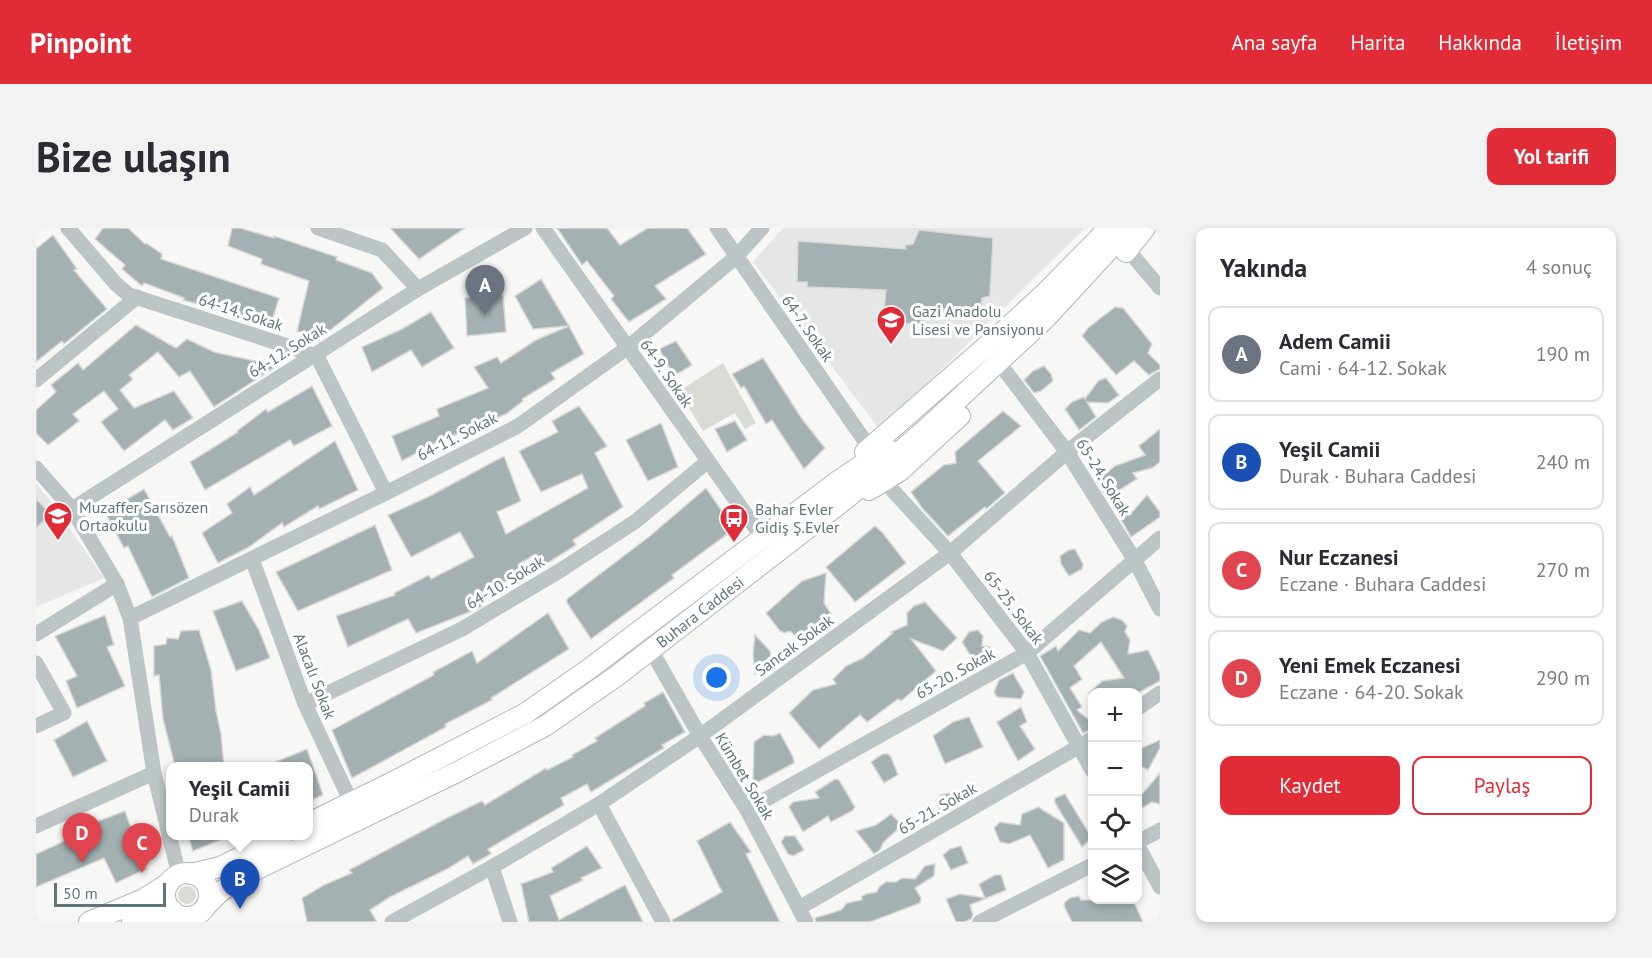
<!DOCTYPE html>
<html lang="tr">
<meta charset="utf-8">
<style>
body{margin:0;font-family:"PT Sans",sans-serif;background:#f2f2f3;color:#2b2b33}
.controls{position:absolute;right:18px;bottom:18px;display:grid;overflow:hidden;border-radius:12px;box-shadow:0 3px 9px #0003}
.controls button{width:54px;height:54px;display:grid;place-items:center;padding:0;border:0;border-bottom:2px solid #e1e1e2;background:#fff;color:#2b2b33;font:30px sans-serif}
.scale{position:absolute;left:18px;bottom:15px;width:112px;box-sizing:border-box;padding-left:6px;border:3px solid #5e7679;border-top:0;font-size:16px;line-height:21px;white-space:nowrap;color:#5e7679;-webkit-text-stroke:4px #fff;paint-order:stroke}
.you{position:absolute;left:681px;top:450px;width:21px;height:21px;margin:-15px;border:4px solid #fff;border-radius:50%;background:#1a73e8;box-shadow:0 0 0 9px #1a73e833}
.badge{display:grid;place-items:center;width:39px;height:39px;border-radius:50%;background:#e12b37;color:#fff;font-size:20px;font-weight:700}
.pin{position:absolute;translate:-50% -50px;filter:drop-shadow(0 2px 3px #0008)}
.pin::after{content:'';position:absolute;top:32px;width:21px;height:18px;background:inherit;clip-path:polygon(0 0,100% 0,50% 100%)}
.popup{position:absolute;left:130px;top:534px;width:147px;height:78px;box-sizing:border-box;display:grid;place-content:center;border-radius:12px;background:#fff;filter:drop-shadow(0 2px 4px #0005);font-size:20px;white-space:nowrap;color:#7c7c81}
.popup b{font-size:22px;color:#2b2b33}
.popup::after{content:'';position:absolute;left:50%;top:100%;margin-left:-12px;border:12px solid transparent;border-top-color:#fff}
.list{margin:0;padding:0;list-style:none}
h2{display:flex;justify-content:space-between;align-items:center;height:78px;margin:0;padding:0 24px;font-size:26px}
h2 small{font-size:20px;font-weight:400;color:#7c7c81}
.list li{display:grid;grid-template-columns:39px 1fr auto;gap:18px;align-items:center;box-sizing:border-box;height:96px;margin:0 12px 12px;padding:0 12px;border:2px solid #e1e1e2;border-radius:12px}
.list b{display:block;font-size:22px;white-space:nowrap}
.list p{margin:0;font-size:20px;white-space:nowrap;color:#7c7c81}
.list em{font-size:20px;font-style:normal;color:#7c7c81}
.actions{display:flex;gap:12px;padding:18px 24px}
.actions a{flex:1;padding:14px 0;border:2px solid #e12b37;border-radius:12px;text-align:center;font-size:21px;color:#e12b37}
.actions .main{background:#e12b37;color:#fff}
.icon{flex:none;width:33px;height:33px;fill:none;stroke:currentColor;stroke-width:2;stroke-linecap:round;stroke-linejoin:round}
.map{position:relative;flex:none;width:1124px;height:694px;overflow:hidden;border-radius:12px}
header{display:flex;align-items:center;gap:36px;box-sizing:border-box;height:84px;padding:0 30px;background:#e12b37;color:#fff}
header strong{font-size:28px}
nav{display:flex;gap:33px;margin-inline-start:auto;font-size:21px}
.intro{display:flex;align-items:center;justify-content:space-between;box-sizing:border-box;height:144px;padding:0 36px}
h1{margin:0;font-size:42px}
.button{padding:15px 27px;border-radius:12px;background:#e12b37;color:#fff;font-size:21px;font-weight:700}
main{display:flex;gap:36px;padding:0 36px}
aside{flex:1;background:#fff;border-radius:12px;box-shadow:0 3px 9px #0003}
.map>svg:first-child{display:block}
.built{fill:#e5e7e6}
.green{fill:#d9dcd4}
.building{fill:#a3b1b2;stroke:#d9d8d7;stroke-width:1.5}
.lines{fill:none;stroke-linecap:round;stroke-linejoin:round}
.major-casing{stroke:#b0b8b9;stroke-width:22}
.minor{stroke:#bcc4c5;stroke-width:15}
.major{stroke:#fff;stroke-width:20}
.labels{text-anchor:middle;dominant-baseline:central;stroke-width:6;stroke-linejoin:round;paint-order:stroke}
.poi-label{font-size:16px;fill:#5e7679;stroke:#fff;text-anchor:start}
.street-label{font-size:16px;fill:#5e7679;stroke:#fff}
</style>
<header>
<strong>Pinpoint</strong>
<nav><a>Ana sayfa</a><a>Harita</a><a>Hakkında</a><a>İletişim</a></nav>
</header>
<div class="intro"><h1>Bize ulaşın</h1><a class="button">Yol tarifi</a></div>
<main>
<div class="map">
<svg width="1124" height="694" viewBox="0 0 1124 694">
<rect width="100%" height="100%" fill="#f7f7f5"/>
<g class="built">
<polygon points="747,0 1049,0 844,202 717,34"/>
<polygon points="0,255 19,279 68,350 0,379"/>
</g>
<g class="green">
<polygon points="687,135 720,195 709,201 699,185 667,203 643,163"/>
<circle cx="151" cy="667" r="9"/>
</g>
<g class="building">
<polygon points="67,0 92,0 109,16 110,15 126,26 125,31 243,70 235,96 147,72 148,70 108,55 106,58 86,41 89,37 59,11"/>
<polygon points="196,0 204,0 238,10 238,8 301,29 300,32 336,45 347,60 283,111 261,103 273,53 225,36 226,31 192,18"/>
<polygon points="354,0 429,0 383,31"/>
<polygon points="521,0 571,0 584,17 612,0 651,0 670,26 619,58 630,71 593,94 575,71 578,68 551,33 546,37"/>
<polygon points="883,2 957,10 954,68 946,70 944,84 886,79 885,96 861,95 860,104 846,104 850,62 771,59 771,54 761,54 762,13 870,21 869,17 877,16"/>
<polygon points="17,7 41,41 38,42 71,81 28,116 26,113 0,134 0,21"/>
<polygon points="505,51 533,98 497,101 479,68"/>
<polygon points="467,67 470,104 431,108 429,70"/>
<polygon points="1079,79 1087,80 1116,116 1112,125 1124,137 1124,141 1113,147 1098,133 1080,147 1046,108 1052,100"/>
<polygon points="395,84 418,120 386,139 375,122 336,144 326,119 366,101"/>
<polygon points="100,97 140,120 151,111 178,124 241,138 178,179 154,143 143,149 122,124 93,147 97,151 84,162 98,180 138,163 157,190 137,202 129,192 88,223 65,194 82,181 68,163 37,186 43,193 12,217 0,205 0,182 20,164 15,157 42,135 47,142"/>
<polygon points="533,98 548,126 515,145 519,151 486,171 487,173 470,186 399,215 366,233 356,208 403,188 401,181 452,160 438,139 461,129 465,135 500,112"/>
<polygon points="640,113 656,137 638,148 623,121"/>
<polygon points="727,130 766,191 789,220 768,241 736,192 730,196 708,158 705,160 696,146"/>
<polygon points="1008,138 1015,146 1017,153 1005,163 998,165 988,152 997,143"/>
<polygon points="1070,150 1083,167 1072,175 1051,174 1060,189 1043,202 1029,181 1036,174 1048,169 1049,171 1062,153"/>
<polygon points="276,158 296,198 258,218 254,212 169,262 154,234 202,204 201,203 230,181 232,184"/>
<polygon points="543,178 571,218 559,225 587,279 537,312 540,317 507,338 500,326 483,336 489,345 443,365 448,377 441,381 380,405 372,391 312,419 300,388 359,367 358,365 393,347 395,351 438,329 424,304 375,329 352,287 392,269 468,228 485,273 461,284 470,306 552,260 546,246 505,264 483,223 522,204 516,193"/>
<polygon points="967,183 985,198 942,233 969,265 950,281 949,279 912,308 886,280 875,264 908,237 920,235 919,224"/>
<polygon points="699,193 711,212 691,224 679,201"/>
<polygon points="625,195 642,239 612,253 590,212"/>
<polygon points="1124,201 1124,234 1116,240 1097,245 1101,251 1071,270 1061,253 1079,238 1109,227 1103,218"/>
<polygon points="299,213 322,262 283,281 282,278 248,299 246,295 213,319 182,335 166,305 196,285 191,276 214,259 218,267"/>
<polygon points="670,260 698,301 636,347 638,350 555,411 531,375 531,371 614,308"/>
<polygon points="108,261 134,309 136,308 153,350 116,369 92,318 88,320 69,284"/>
<polygon points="1111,267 1124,284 1124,289 1095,309 1084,290 1087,286 1097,283"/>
<polygon points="0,271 15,286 0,300"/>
<polygon points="339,297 356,342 262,383 240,344"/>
<polygon points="839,298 846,304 870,335 819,374 790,339"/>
<polygon points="1039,321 1047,336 1046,341 1033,348 1025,336 1024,328 1033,322"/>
<polygon points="790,345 788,375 796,387 788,399 767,415 754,403 748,405 744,403 730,385 766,353"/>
<polygon points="206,373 223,402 234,430 200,443 177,383"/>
<polygon points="889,374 921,410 907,423 875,411 900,443 865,473 862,471 831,494 824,487 783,521 753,485 777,462 800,456 797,451 810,438 827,430 857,405 855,404 871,397 871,385 878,378"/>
<polygon points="512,385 533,421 455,470 456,472 409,496 410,499 316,550 296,502 398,447 397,444 436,423 441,435"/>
<polygon points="69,387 78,417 71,419 89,458 41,480 30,453 41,448 19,408"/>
<polygon points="1077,389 1086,392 1091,398 1089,404 1094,412 1092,426 1112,422 1124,446 1124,453 1102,465 1053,465 1066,453 1088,450 1065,414 1038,438 1046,451 1034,460 1046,479 1041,482 1053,492 1056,498 1056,501 1047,505 1004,428 1020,418 1022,423 1043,402 1054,405 1066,394"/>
<polygon points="163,402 175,442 180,483 185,506 188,538 139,538 127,491 123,447 118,448 118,418 130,416 131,410 142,411 145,403"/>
<polygon points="942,402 947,408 946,418 954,419 959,432 943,441 926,414 933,404"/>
<polygon points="719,407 734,423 735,429 719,446 717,426"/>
<polygon points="977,445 988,464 985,471 961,469 958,464 963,452"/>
<polygon points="627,464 649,504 626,517 628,520 555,564 551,556 525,570 528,577 452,621 455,626 437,636 432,628 413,640 354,669 334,682 341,694 271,694 266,670 288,657 316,645 313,642 411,590 446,573 449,577 510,540 511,542 537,529 536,527 561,513 559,510 609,478 608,475"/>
<polygon points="985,479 991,494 984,498 999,521 982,533 961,494"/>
<polygon points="933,489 947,519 909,536 897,508 917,494"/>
<polygon points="51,493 71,533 37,549 18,512"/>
<polygon points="744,505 757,529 758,535 717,557 718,514 728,507 737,508"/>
<polygon points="1124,512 1124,520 1112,542 1101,536 1101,522"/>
<polygon points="271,521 287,567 273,573 273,538 230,538"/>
<polygon points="847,526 852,526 855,529 862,547 848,555 835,534"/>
<polygon points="1124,545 1124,576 1116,574 1101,583 1101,572"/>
<polygon points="799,551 803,552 819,579 816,583 795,594 792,588 767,604 753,579 757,574 783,570 779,564"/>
<polygon points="914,565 921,578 906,586 900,573 905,567"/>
<polygon points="1029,566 1056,610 1046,619 1019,575 1019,570"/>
<polygon points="1002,579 1028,595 1028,632 1012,640 994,607 973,616 964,614 958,600 964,594 984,597 986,586"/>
<polygon points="89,583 97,606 93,607 110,641 80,655 68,630 0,659 0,626 62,598 60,594"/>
<polygon points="855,586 866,597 847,615 844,622 838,626 820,603 840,597"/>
<polygon points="694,594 715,624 710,626 744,694 637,694 636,692 686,664 661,613"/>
<polygon points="152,608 194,608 157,623"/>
<polygon points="749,608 759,608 768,622 757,628 752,626 745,614"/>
<polygon points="551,618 566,640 545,650 547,652 514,668 523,692 589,657 607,694 493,694 485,656 517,644 515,640"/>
<polygon points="925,618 932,635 915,642 907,627 914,621"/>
<polygon points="899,636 898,648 879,660 885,670 884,675 834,694 780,694 779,690 805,682 811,675 826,672 826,668 830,666 841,664 843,659 850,654 860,654 866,650 879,651 889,638"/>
<polygon points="959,647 965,647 970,662 934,677 937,687 935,691 928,694 920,694 910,671 924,666 949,670 943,656"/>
<polygon points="1043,668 1045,672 1097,672 1107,694 1036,694 1028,678 1029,674 1034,670"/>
</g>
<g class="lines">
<g class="major-casing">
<g id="major">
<polyline points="1090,24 1109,0"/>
<polyline points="829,224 969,102 1011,63 1073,0"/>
<polyline points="833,262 864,243 924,188"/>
<polyline points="273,595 353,556 490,485 553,441 802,253 851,220"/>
<circle cx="151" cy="667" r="22"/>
<polyline points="155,646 184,639 247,608"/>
<path id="s1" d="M171 677 184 664 213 645 423 543 509 498 582 447 811 270 891 200 1009 91 1093 0"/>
<polyline points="53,694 108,671 133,655"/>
<polyline points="96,694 122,685 137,683"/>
</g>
</g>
<g class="minor">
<polyline points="32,0 80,56 93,67 270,124 283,132 350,265"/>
<polyline points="282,0 346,22 382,61"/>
<polyline points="507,0 726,309"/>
<polyline points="681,0 833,219"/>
<polyline points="1092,22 1124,60"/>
<polyline points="970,144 1031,224 1098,331 1124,381"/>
<polyline points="0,152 101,69"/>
<polyline points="0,240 36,281 81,356 94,390 118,545 143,647"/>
<polyline points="849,254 914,325 991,425 1056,542"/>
<polyline points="36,281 382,61 489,0"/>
<polyline points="216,331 269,476 316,576"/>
<polyline points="94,390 350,265 482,198 591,120 700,29 726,0"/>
<polyline points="0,406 81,356"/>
<polyline points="615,422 664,508 711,582 770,694"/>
<polyline points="0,435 28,485 0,498"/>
<polyline points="269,476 426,401 525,342 600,293 671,234"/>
<polyline points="1102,480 1124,465"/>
<polyline points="563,576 627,694"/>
<polyline points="711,582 991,425 1124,310"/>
<polyline points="0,598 118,545"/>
<polyline points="1102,614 1124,602"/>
<polyline points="1102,618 1124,659"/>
<polyline points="456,639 474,694"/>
<polyline points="763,680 1056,511"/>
<polyline points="162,694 166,684"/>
<polyline points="356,694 456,639 563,576 664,508 914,325 1031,224 1124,151"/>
<polyline points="944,694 1056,637"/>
</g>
<use href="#major" class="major"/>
</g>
<defs>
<g id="school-pin" transform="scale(1.5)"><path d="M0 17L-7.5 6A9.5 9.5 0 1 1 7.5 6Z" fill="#e12b37" stroke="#fff"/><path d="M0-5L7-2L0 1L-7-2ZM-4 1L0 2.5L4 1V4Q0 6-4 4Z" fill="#fff"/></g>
<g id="bus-pin" transform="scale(1.5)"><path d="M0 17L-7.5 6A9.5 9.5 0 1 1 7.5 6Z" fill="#e12b37" stroke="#fff"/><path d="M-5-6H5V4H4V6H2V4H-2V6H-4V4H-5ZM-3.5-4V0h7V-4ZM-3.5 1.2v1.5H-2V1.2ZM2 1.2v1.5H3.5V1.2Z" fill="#fff"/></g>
</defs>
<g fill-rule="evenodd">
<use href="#school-pin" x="855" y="92"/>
<use href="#school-pin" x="22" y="288"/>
<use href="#bus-pin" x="698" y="290"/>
</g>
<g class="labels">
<g class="poi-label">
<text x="876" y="83">Gazi Anadolu<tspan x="876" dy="18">Lisesi ve Pansiyonu</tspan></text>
<text x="43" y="279">Muzaffer Sarısözen<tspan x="43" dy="18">Ortaokulu</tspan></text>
<text x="719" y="281">Bahar Evler<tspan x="719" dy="18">Gidiş Ş.Evler</tspan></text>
</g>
<g class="street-label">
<text transform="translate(205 84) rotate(18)">64-14. Sokak</text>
<text transform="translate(772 100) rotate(55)">64-7. Sokak</text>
<text transform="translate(251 122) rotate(-32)">64-12. Sokak</text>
<text transform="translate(631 145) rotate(55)">64-9. Sokak</text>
<text transform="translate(421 208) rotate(-27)">64-11. Sokak</text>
<text transform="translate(1068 249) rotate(58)">65-24. Sokak</text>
<text transform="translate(469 354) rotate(-31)">64-10. Sokak</text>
<text transform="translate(978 379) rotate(53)">65-25. Sokak</text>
<text stroke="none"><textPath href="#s1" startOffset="576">Buhara Caddesi</textPath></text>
<text transform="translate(758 417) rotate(-36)">Sancak Sokak</text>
<text transform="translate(919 445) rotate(-29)">65-20. Sokak</text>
<text transform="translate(279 448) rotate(69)">Alacalı Sokak</text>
<text transform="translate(709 548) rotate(59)">Kümbet Sokak</text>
<text transform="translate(901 580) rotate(-30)">65-21. Sokak</text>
</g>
</g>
</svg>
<div class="controls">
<button>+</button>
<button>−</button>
<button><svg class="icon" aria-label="locate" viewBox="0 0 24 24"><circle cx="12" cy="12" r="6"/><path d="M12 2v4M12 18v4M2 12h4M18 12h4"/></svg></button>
<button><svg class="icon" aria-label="layers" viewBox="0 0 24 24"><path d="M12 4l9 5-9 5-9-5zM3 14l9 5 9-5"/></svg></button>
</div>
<div class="scale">50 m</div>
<div class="you"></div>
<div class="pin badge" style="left:449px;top:87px;background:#6b7280">A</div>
<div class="pin badge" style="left:204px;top:681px;background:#1a4fb4">B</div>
<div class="popup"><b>Yeşil Camii</b>Durak</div>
<div class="pin badge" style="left:106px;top:645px;background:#e0444e">C</div>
<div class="pin badge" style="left:46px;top:635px;background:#e0444e">D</div>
</div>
<aside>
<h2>Yakında<small>4 sonuç</small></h2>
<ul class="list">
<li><span class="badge" style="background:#6b7280">A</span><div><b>Adem Camii</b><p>Cami · 64-12. Sokak</p></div><em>190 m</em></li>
<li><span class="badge" style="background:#1a4fb4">B</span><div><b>Yeşil Camii</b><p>Durak · Buhara Caddesi</p></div><em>240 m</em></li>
<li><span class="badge" style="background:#e0444e">C</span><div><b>Nur Eczanesi</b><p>Eczane · Buhara Caddesi</p></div><em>270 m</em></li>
<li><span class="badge" style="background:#e0444e">D</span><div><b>Yeni Emek Eczanesi</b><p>Eczane · 64-20. Sokak</p></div><em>290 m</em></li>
</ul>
<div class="actions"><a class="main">Kaydet</a><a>Paylaş</a></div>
</aside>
</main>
